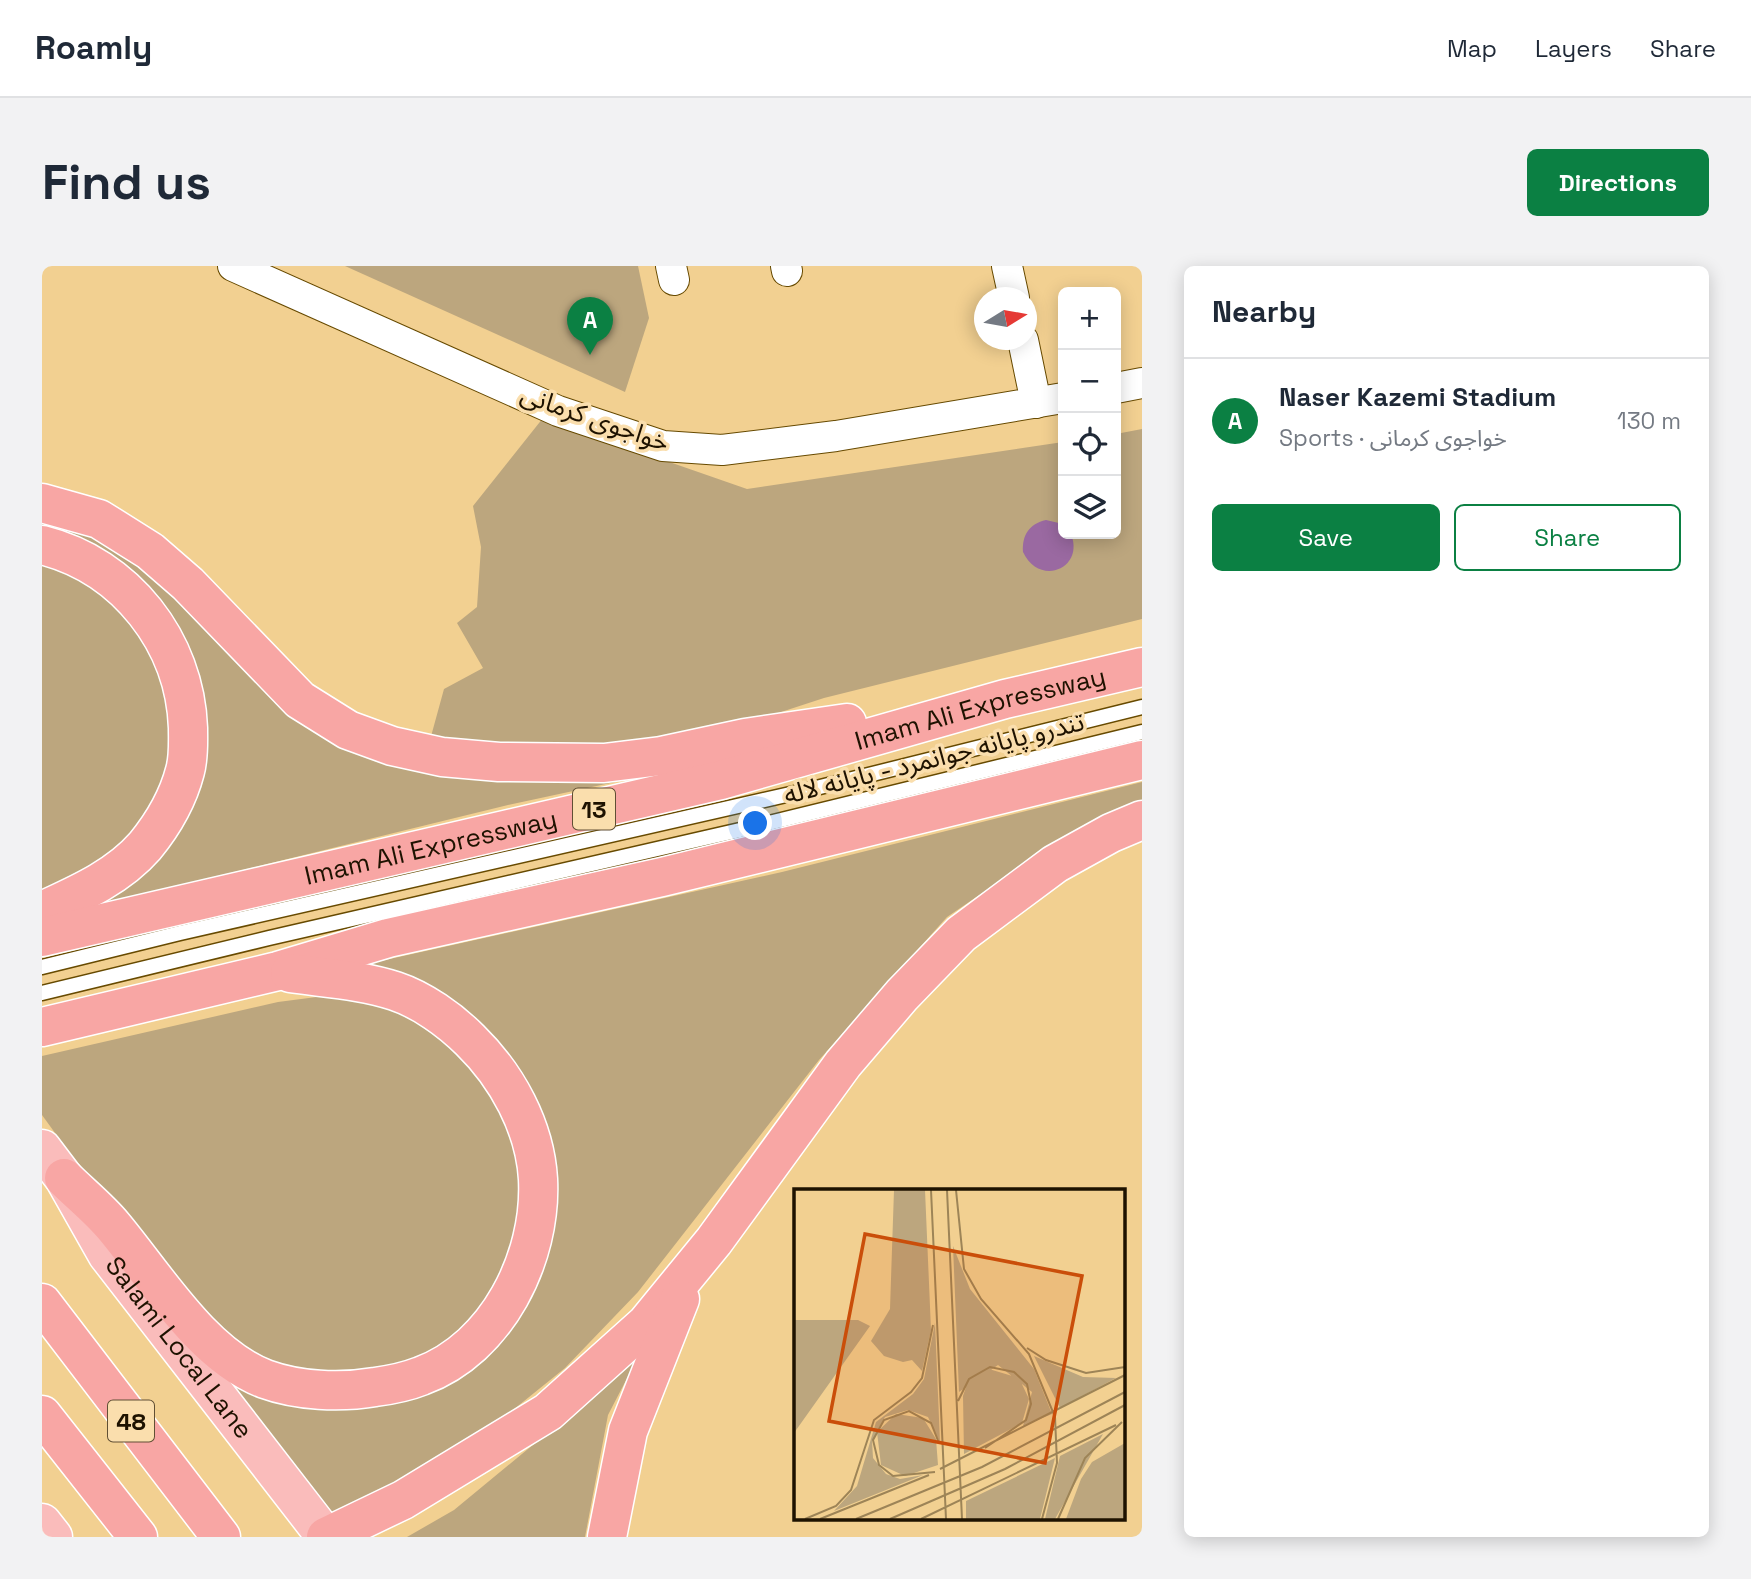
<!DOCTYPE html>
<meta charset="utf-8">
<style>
body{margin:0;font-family:"Space Grotesk","Noto Sans Arabic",sans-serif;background:#f2f2f3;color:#1f2937}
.controls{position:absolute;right:21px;top:21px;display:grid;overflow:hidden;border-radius:10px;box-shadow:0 4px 18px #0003}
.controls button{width:63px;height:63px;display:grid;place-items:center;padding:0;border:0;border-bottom:2px solid #e0e1e3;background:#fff;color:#1f2937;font:35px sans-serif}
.compass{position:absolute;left:932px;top:21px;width:63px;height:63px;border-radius:50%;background:#fff;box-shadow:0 4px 18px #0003;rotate:79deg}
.you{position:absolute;left:714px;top:558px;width:24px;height:24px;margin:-18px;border:5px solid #fff;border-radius:50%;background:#1a73e8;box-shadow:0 0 0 10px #1a73e833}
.badge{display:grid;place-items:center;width:46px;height:46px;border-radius:50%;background:#0b8043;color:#fff;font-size:23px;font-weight:700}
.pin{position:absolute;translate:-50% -58px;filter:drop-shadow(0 2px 4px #0008)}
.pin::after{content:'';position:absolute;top:37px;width:24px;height:21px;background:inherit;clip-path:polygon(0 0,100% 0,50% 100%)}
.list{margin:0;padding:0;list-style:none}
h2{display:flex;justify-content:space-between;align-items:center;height:91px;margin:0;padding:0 28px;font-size:30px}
h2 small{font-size:23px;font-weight:400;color:#747a83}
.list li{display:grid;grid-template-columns:46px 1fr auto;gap:21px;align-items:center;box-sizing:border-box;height:126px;padding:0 28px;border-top:2px solid #e0e1e3}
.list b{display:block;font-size:26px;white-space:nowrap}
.list p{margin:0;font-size:23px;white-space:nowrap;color:#747a83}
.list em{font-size:23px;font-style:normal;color:#747a83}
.actions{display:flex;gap:14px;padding:21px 28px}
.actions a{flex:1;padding:16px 0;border:2px solid #0b8043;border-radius:10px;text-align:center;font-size:24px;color:#0b8043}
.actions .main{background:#0b8043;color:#fff}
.icon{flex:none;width:38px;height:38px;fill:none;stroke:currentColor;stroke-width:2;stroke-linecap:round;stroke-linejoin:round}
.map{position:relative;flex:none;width:1100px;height:1271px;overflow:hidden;border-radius:10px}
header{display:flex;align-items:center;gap:42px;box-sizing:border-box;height:98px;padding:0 35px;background:#fff;border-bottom:2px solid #e0e1e3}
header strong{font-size:33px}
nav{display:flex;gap:38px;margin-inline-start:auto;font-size:24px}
.intro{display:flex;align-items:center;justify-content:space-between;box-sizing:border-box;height:168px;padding:0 42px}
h1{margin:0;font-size:49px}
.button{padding:18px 32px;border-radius:10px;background:#0b8043;color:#fff;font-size:24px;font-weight:700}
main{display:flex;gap:42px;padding:0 42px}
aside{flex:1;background:#fff;border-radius:10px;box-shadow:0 4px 18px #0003}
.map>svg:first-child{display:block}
.green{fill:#bca67e}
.water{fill:#9a69a1}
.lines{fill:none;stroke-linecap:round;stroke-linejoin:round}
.service-casing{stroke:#674a00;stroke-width:17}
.minor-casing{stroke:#674a00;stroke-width:32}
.primary-casing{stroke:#fff;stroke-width:41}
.trunk-casing{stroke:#fff;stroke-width:41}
.service{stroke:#fff;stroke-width:14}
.minor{stroke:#fff;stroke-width:30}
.primary{stroke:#fabcbb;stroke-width:38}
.trunk{stroke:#f8a6a4;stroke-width:38}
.labels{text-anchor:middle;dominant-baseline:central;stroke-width:7;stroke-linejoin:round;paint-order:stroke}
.shield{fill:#fadead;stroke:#604f34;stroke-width:2}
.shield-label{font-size:24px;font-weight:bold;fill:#1e1200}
.street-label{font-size:26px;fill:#1e1200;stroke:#fadead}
.inset-road{fill:none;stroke:#9d8457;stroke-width:2}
.view{fill:#ca4e0a;fill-opacity:0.15;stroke:#ca4e0a;stroke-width:3.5}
.inset-edge{fill:none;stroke:#1e1200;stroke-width:3.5}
</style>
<header>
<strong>Roamly</strong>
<nav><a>Map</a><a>Layers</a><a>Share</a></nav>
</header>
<div class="intro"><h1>Find us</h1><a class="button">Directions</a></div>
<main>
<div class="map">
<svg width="1100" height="1271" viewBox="0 0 1100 1271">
<rect width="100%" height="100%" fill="#f2d091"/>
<g class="green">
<polygon points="303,0 596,0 607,52 583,126"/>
<polygon points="501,152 705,223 1021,176 1021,268 1074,268 1074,168 1100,163 1100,353 782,432 699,459 553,483 388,474 402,423 441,402 415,357 435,341 439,281 431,240"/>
<polygon points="0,252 48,267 125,321 274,464 671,495 466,539 49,641 111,585 146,404 0,269"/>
<polygon points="0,288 101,357 138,470 101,567 0,634"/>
<polygon points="1100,516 1100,537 996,589 905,651 777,794 596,1026 523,1102 466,1148 433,1172 288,1254 81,989 189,1106 355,1127 489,1013 478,813 307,702 740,606"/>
<polygon points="290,729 363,741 430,787 486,905 469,1007 409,1080 317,1115 204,1095 95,980 0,849 0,790 236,736"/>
<polygon points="595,1093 566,1149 543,1271 365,1271 412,1244"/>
</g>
<path class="water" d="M1004 254 1021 258V268H1029C1043 303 997 321 981 286 980 269 987 258 1004 254Z"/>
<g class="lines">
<g class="service-casing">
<g id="service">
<polyline points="0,701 138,667 766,524 1100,441"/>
<polyline points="0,727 227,672 698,564 1100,466"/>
</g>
</g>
<g class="minor-casing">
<g id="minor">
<polyline points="191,0 516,145 621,180 680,184 794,170 1021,132"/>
<polyline points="629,0 632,14"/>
<polyline points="744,0 745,5"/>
<polyline points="965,0 972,32"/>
<polyline points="981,74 994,137"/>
<polyline points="1074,122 1100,117"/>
</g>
</g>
<g class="primary-casing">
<g id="primary">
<path id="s1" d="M0 883 22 912 65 988 284 1271"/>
<polyline points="0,1257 11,1271"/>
</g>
</g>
<g class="trunk-casing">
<g id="trunk">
<polyline points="0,237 57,253 108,285 146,318 258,434 306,464 350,480 400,491 457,496 562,497 619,490 703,472 805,457"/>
<path d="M0 279C84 300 143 376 146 462 146 476 147 491 143 505 136 532 121 558 103 580 76 611 37 628 0 645"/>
<path id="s2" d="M0 671 679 514 963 433 1100 401"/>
<polyline points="0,761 236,705 346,672 620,611 1100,494"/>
<path d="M22 912C38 928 57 943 71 960 113 1010 160 1089 223 1113 256 1125 298 1127 333 1121 348 1119 364 1116 379 1110 455 1082 500 992 496 913 493 861 465 810 428 774 408 754 380 734 353 725 320 714 282 712 248 707"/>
<polyline points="0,1037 179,1271"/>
<polyline points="0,1149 96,1271"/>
<polyline points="284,1271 361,1234 506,1146 604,1058 672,975 801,798 860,729 919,668 1013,598 1069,567 1100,554"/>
<polyline points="565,1271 586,1165 638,1033"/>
</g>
</g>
<use href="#service" class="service"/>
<use href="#minor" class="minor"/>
<use href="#primary" class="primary"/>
<use href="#trunk" class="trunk"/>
</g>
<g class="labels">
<g class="shield">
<rect x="531" y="522.5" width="42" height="41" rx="5"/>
<rect x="66" y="1134.5" width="46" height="41" rx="5"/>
</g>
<g class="shield-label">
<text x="552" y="543">13</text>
<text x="89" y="1155">48</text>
</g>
<g class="street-label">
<text transform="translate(553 152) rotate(19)">خواجوی کرمانی</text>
<text stroke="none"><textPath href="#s2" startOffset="966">Imam Ali Expressway</textPath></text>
<text transform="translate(892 492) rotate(-14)">تندرو پایانه جوانمرد - پایانه لاله</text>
<text stroke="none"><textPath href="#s2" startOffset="399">Imam Ali Expressway</textPath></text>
<text stroke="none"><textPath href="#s1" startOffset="242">Salami Local Lane</textPath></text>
</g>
</g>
<g transform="translate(752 923)">
<rect width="331" height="331" fill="#f2d091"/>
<path d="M100 1H131L137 141 128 182 118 171 109 173 90 167 77 152 96 120ZM159 57 176 100 240 180 258 225 229 237 238 203 204 176 165 203ZM0 131H64L76 137 0 244ZM141 134 146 254 134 228 114 221 91 228 78 252 79 269 92 285 106 290 129 286 40 322 63 297 82 233 119 205 130 190ZM240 167 289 188 322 189 266 219ZM195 180 225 189 235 210 228 234 170 265 169 207 173 195ZM102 225 129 229 142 250 144 276 111 287 87 276 83 243ZM309 245 261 330H251L266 267ZM331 254V330H272L287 290 298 273ZM261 269 246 330H172V312Z" fill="#bca67e"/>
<path class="inset-road" d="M137 1 152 330M153 1 168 330M162 1 170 80 187 110 235 165 261 228 263 274 248 330M233 159 252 171 292 184 331 178M164 212 175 190 196 178 220 183 233 195 237 215 232 231 191 259M146 280 331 186M141 283 99 287 85 276 79 251 90 231 115 222 137 234 145 254M11 330 42 317 57 301 80 231 117 203 128 189 139 136M26 330 135 286M62 330 188 278 331 203M96 330 211 280 331 216M127 330 322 236M264 330 291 269 328 233"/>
<path class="view" d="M71 45 288 87 251 274 35 232Z"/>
<rect width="331" height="331" class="inset-edge"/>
</g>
</svg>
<div class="controls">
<button>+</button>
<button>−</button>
<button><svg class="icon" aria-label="locate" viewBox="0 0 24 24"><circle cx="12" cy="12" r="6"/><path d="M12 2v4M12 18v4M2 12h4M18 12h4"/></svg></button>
<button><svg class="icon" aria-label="layers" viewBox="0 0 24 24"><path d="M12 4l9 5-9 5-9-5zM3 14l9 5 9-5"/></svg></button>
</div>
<svg class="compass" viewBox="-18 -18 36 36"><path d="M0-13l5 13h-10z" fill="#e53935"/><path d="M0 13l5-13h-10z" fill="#747a83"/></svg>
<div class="you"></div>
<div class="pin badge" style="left:548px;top:89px">A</div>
</div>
<aside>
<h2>Nearby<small></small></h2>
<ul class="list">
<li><span class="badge">A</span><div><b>Naser Kazemi Stadium</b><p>Sports · خواجوی کرمانی</p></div><em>130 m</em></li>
</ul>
<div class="actions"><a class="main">Save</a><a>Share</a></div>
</aside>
</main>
